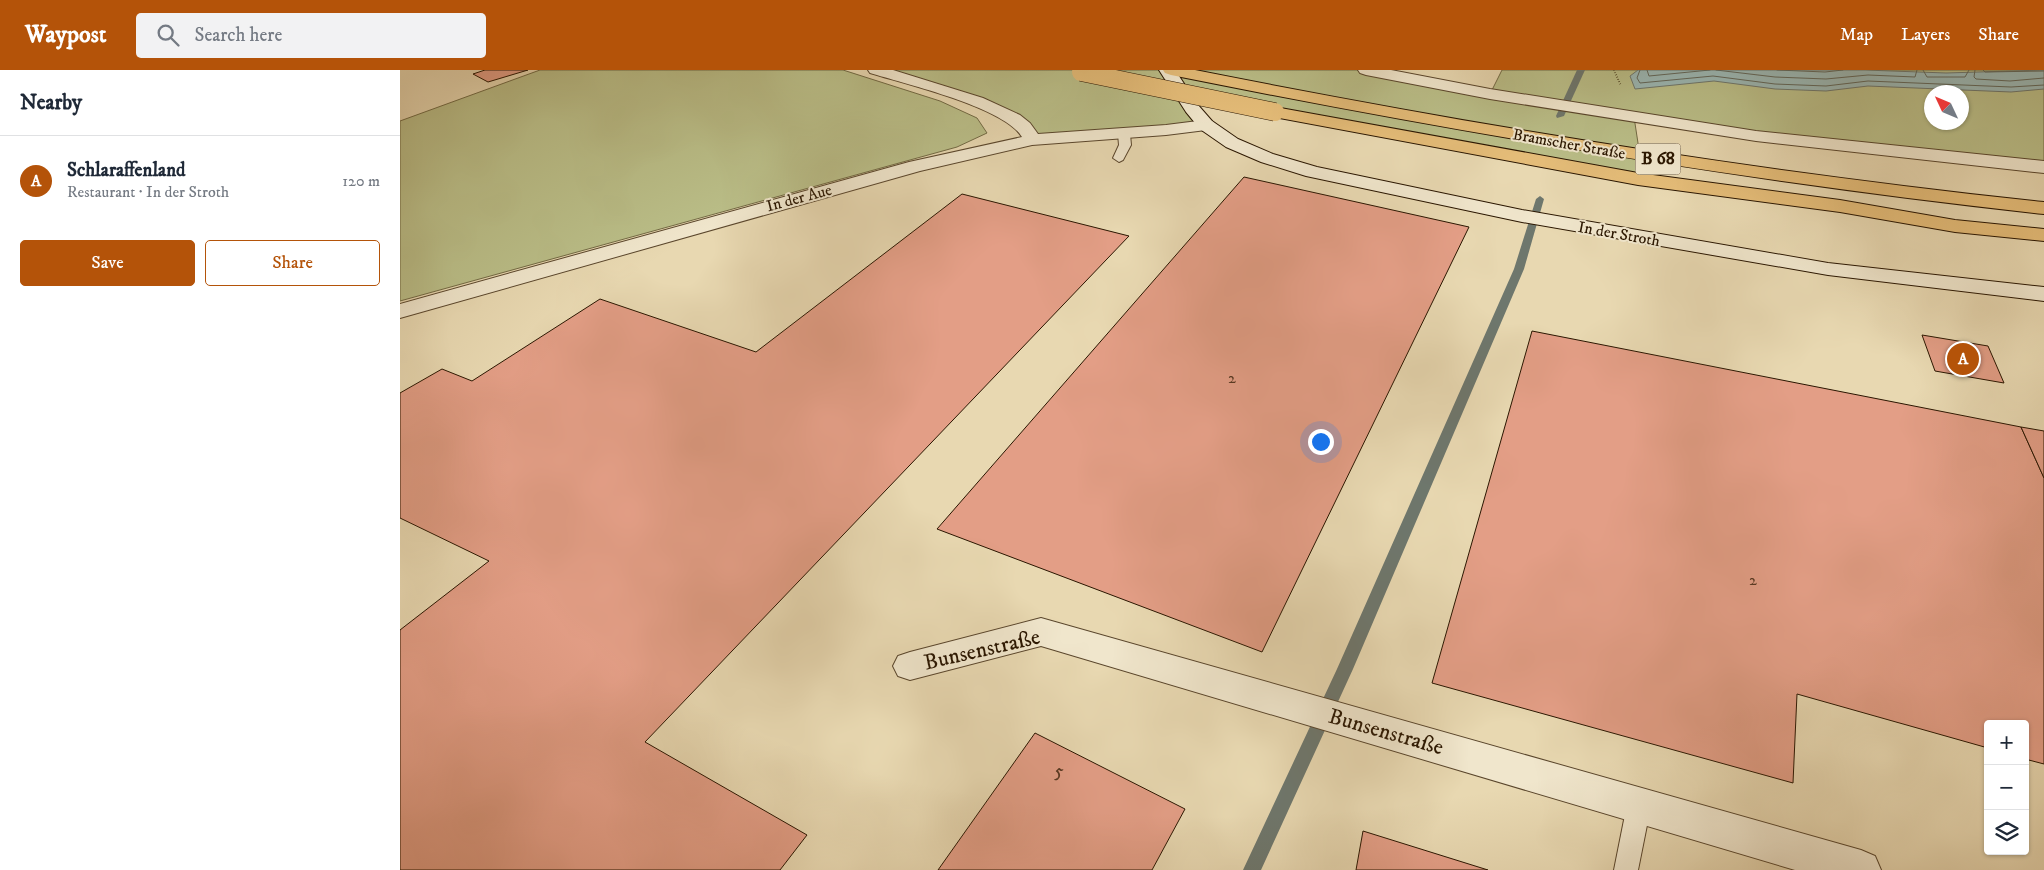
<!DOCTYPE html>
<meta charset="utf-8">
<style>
body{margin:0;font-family:"IM FELL DW Pica",serif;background:#f2f2f3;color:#1f2937}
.controls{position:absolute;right:15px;bottom:15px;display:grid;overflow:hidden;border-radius:5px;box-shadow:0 1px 4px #0004}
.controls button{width:45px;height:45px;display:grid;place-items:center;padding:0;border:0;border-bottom:1px solid #e0e1e3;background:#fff;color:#1f2937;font:25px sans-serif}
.compass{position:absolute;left:1524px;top:15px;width:45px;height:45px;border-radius:50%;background:#fff;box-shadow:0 1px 4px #0004;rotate:314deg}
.you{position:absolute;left:920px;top:371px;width:18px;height:18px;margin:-12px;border:4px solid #fff;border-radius:50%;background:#1a73e8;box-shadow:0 0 0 8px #1a73e833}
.badge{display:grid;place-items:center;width:32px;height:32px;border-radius:50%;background:#b45309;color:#fff;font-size:16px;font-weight:700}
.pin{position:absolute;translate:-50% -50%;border:2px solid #fff;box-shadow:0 1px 5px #0006}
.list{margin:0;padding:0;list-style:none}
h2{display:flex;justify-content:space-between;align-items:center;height:65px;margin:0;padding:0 20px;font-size:21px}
h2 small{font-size:16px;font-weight:400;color:#747a83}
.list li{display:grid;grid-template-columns:32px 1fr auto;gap:15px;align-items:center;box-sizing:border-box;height:90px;padding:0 20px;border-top:1px solid #e0e1e3}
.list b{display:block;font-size:19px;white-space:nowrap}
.list p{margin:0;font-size:16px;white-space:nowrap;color:#747a83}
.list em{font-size:16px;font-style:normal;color:#747a83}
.actions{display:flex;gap:10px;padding:15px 20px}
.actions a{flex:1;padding:11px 0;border:1px solid #b45309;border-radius:5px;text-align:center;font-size:18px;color:#b45309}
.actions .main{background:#b45309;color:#fff}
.icon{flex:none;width:28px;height:28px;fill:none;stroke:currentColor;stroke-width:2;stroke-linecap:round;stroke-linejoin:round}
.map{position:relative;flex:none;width:1644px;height:800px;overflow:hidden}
header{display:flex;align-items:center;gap:30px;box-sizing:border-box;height:70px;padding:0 25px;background:#b45309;color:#fff}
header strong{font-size:24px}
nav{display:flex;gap:28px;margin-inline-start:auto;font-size:18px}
.search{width:350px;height:45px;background:#f2f2f3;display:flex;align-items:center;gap:12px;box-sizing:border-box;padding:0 18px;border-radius:5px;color:#747a83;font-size:19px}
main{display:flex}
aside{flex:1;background:#fff}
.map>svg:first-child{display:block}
.green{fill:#babe88;stroke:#726a44;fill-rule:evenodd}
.water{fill:#9bb8b5;stroke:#6e776d}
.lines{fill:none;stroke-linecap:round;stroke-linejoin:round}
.shore{stroke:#62675a;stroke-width:1}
.stream{fill:#6e776d;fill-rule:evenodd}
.building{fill:#e39e86;stroke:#2a1600}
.lane-casing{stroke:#5a462c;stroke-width:2}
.street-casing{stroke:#5a462c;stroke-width:2}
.secondary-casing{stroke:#2a1600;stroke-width:2}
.highway-casing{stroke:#2a1600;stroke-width:2}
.path{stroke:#2a1600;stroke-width:2;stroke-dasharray:0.5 2;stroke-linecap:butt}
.lane{fill:#f0e6cc;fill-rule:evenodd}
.street{fill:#f0e6cc;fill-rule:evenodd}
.secondary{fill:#f0e6cc;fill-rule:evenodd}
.highway{fill:#e4bc78;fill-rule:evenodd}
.highway-bridge-casing{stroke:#2a1600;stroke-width:19;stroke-linecap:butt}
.highway-bridge{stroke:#e4bc78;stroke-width:18}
.labels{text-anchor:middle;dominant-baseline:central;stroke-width:4;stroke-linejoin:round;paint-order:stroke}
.far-street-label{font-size:16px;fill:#2a1600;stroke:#f0e6cc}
.number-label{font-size:16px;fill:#583822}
.shield{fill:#f0e6cc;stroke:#65543d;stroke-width:1}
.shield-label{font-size:18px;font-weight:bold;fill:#2a1600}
.near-number-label{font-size:19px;fill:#583822}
.near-street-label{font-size:22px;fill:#2a1600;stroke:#f0e6cc}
</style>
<header>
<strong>Waypost</strong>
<div class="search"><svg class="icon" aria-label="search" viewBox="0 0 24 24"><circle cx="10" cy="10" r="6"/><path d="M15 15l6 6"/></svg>Search here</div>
<nav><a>Map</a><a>Layers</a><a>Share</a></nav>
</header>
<main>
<aside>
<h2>Nearby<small></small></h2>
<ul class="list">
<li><span class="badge">A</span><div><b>Schlaraffenland</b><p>Restaurant · In der Stroth</p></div><em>120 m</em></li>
</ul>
<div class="actions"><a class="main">Save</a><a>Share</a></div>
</aside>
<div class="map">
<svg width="1644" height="800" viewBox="0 0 1644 800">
<rect width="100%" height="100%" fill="#e8d8b1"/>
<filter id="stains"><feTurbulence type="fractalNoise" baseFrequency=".004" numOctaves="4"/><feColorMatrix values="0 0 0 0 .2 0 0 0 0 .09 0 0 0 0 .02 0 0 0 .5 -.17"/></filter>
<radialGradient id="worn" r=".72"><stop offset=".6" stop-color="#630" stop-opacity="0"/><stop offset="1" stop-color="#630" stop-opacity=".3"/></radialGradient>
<g class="green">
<polygon points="140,0 443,0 540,31 577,48 587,63 557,77 0,231 0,51"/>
<path d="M476 0H966L1090 24 1102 0H1644V97L1234 47 1240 86 1238 109 783 24 806 55 632 70 608 45ZM1532 22H1562V52H1532Z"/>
</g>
<polygon class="water" points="1238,0 1465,0 1546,3 1644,0 1644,19 1611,22 1468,16 1426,21 1375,19 1314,11 1235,19 1230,6"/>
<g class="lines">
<g class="shore">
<polyline points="1240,0 1237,8 1240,13 1313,6 1375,14 1426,16 1468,11 1611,17 1644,15"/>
<polyline points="1247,0 1249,6 1310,0"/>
<polyline points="1316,0 1375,7 1426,9 1468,5 1515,7 1517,0"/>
<polyline points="1377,0 1425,2 1443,0"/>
<polyline points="1523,0 1527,7 1565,7 1569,0"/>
<polyline points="1575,0 1574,7 1576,9 1610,11 1644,8"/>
<polyline points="1583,0 1585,2 1644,1"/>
</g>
<g class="stream">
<polygon points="1177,0 1185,0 1164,46 1157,48 1156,46"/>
<polygon points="1140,126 1144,129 1124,199 953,599 861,800 843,800 937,599 1114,199 1136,129"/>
</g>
</g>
<g class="building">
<polygon points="85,0 128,0 88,12 73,4"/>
<polygon points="844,107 1069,157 862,582 537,459"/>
<polygon points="562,124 729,166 245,672 407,765 380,800 0,800 0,560 89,491 0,448 0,323 42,299 72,311 200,229 356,282"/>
<polygon points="1132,261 1621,357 1644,408 1644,694 1625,689 1625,654 1588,654 1588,678 1397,624 1393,713 1032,613"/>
<polygon points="1522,265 1588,276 1604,313 1535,301"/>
<polygon points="1621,357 1644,361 1644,408"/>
<polygon points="635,663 785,739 752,800 538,800"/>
<polygon points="963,761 1088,800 956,800"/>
</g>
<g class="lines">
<g class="lane-casing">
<g id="lane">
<polygon points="724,61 730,64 731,75 723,90 719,92 713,88 719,75 718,64"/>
<polygon points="1239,723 1247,727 1251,735 1238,800 1214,800 1227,735 1231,727"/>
</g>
</g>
<g class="street-casing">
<g id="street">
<path d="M468 0H493L583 28 620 45 630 53 638 64 766 55 806 50 812 51 815 55 812 59 806 60 766 65 632 75 520 101 0 248V234L509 92 622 67C604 37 505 14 470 3Z"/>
<polygon points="958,0 991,0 1090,19 1356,61 1644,91 1644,103 1356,71 1090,29 966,5 960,3"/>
<polygon points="641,548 1461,780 1475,786 1481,800 1395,800 641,576 510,610 498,606 493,596 498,586 510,582"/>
</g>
</g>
<g class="secondary-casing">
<polygon id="secondary" points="759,0 775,0 798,35 812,51 838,69 873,84 917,97 1122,140 1428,193 1644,217 1644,231 1428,205 1122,152 906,106 861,92 826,77 800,59 786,42"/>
</g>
<g class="highway-casing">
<g id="highway">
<path d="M763 0H795C1076 56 1359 102 1644 132V144C1350 112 1060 63 771 5L765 3Z"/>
<polygon points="875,37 1238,103 1440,130 1555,150 1644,159 1644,171 1555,162 1440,142 1238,115 869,46 867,42 869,38"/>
</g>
</g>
<polyline class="path" points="1214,0 1221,16"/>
<use href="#lane" class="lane"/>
<use href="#street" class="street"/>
<use href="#secondary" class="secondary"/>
<use href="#highway" class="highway"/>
<g class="highway-bridge-casing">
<polyline id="highway-bridge" points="681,2 875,42"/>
</g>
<use href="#highway-bridge" class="highway-bridge"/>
</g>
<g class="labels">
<g class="far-street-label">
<text transform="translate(1169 74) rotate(10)">Bramscher Straße</text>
<text transform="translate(399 128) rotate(-15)">In der Aue</text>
<text transform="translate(1219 164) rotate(10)">In der Stroth</text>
</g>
<g class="number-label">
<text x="832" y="308">2</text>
<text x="1353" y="510">2</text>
</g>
<rect class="shield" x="1235.5" y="73.5" width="45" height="31" rx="4"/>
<g class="shield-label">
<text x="1258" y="89">B 68</text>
</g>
<g class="near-number-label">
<text x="659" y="701">5</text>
</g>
<g class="near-street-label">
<text transform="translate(582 580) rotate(-13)">Bunsenstraße</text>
<text transform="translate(986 662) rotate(16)">Bunsenstraße</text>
</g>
</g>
<rect width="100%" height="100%" filter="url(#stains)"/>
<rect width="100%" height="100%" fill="url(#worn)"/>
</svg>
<div class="controls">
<button>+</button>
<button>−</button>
<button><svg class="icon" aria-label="layers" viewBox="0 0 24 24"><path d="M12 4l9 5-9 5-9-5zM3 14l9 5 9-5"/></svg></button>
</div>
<svg class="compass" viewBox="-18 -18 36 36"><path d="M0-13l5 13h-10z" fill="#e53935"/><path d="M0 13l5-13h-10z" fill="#747a83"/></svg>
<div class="you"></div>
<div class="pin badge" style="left:1563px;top:289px">A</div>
</div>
</main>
